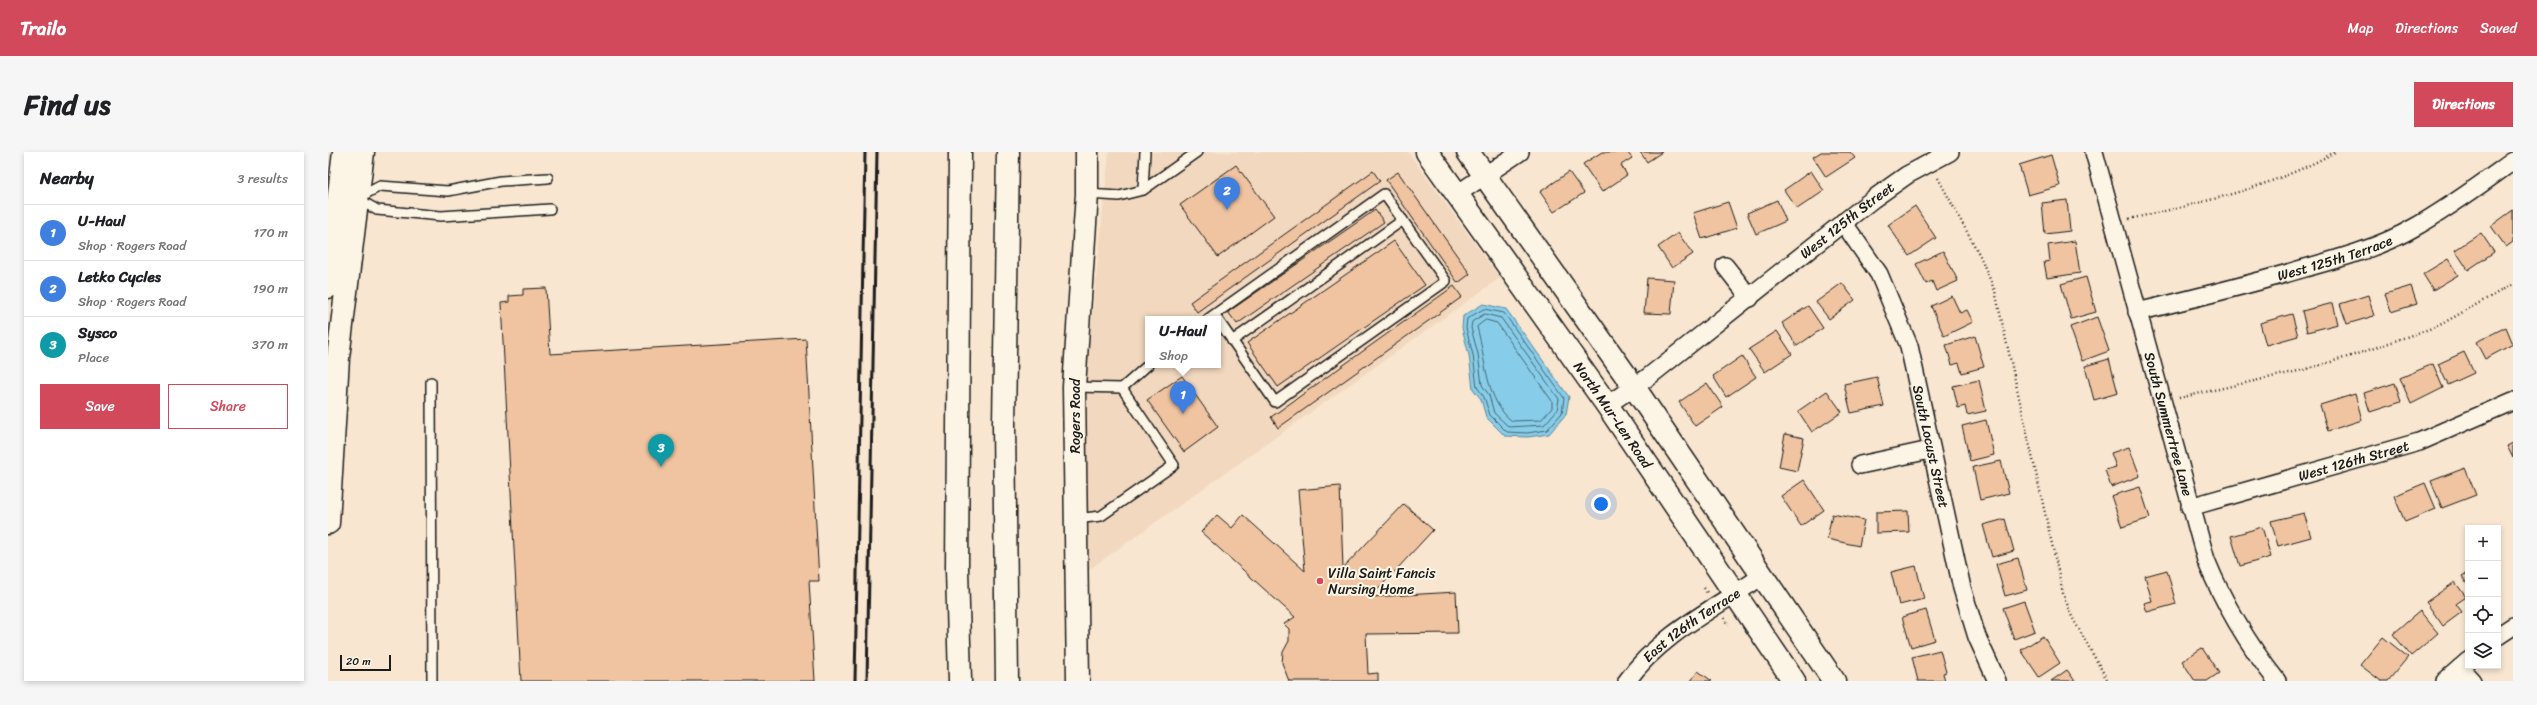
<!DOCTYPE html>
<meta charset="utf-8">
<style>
body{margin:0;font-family:Sriracha,sans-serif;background:#f6f6f6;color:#202124}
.controls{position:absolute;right:12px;bottom:12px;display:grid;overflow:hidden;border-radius:0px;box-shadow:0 2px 6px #0003}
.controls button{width:36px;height:36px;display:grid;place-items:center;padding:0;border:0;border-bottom:1px solid #e0e0e0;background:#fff;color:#202124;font:20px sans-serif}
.scale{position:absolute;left:12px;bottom:10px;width:51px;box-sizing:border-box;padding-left:4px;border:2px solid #1c1c1c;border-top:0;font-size:11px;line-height:14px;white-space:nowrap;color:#1c1c1c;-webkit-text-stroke:3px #fcf5e5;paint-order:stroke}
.you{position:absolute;left:1273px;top:352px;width:14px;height:14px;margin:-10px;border:3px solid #fff;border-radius:50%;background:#1a73e8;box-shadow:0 0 0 6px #1a73e833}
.badge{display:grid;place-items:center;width:26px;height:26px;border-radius:50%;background:#d1495b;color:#fff;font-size:13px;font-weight:700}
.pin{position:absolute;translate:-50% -33px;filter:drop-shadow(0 1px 2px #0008)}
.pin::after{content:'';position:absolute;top:21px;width:14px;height:12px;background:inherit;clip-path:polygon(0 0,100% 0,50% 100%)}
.popup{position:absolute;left:817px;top:164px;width:76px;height:52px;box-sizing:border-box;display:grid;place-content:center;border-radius:0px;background:#fff;filter:drop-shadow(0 1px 3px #0005);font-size:13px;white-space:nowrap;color:#757577}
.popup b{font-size:15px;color:#202124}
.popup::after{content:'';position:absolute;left:50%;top:100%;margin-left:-8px;border:8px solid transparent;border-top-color:#fff}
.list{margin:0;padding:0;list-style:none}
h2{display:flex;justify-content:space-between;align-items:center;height:52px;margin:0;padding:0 16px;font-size:17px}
h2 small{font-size:13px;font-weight:400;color:#757577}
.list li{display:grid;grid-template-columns:26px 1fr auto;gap:12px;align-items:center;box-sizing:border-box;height:56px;padding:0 16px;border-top:1px solid #e0e0e0}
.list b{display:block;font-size:15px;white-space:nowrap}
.list p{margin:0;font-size:13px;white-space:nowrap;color:#757577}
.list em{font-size:13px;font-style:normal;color:#757577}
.actions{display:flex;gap:8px;padding:12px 16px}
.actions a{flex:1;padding:9px 0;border:1px solid #d1495b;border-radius:0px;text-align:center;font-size:14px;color:#d1495b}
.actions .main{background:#d1495b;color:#fff}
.icon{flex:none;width:22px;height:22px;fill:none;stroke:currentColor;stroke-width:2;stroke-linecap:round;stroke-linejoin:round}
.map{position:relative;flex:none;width:2185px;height:529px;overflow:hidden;border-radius:0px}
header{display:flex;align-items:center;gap:24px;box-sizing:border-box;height:56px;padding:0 20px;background:#d1495b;color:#fff}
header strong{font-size:19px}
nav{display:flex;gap:22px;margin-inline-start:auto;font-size:14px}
.intro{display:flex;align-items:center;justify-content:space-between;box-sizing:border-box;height:96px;padding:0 24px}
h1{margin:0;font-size:28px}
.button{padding:10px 18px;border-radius:0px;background:#d1495b;color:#fff;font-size:14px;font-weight:700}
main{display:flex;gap:24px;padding:0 24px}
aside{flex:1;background:#fff;border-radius:0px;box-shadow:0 2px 6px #0003}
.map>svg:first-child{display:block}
.built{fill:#f2d8bf;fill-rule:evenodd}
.water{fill:#87cde9;stroke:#5c8697}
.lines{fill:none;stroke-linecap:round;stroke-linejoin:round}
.shore{stroke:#47636e;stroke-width:1}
.building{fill:#f0c4a0;stroke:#1c1c1c}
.lane-casing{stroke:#1c1c1c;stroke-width:12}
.street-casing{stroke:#1c1c1c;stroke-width:20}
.secondary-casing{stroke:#1c1c1c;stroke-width:25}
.highway-casing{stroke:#1c1c1c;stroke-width:25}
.path{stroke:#1c1c1c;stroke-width:2.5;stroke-dasharray:1 3;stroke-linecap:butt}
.lane{stroke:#fcf5e5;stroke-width:9}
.street{stroke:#fcf5e5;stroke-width:17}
.secondary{stroke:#fcf5e5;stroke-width:22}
.highway{stroke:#fcf5e5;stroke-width:22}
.rail{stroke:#1c1c1c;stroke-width:3}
.poi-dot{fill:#d1495b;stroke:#fcf5e5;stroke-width:1.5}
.labels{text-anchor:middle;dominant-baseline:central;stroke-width:4;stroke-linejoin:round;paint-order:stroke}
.street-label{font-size:14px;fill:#1c1c1c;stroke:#fcf5e5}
.poi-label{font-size:14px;fill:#1c1c1c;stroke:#fcf5e5;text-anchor:start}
</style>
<header>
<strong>Trailo</strong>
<nav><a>Map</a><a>Directions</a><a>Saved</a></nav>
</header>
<div class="intro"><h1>Find us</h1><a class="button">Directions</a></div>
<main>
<aside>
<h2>Nearby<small>3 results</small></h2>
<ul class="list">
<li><span class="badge" style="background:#3f7fe0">1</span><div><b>U-Haul</b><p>Shop · Rogers Road</p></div><em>170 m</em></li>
<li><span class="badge" style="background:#3f7fe0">2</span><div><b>Letko Cycles</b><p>Shop · Rogers Road</p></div><em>190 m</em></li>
<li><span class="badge" style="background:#0f9aa8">3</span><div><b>Sysco</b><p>Place</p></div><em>370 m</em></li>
</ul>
<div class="actions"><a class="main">Save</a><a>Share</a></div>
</aside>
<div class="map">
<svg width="2185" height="529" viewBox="0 0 2185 529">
<rect width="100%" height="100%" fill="#f8e6d0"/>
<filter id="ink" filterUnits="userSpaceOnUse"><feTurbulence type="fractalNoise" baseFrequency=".025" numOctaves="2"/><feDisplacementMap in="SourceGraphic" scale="8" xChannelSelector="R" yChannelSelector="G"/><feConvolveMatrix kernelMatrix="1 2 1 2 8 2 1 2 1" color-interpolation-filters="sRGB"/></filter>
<g filter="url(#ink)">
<path class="built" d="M781 0H1080L1172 126 759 419 756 368 757 235ZM820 167H890V213H820Z"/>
<polygon class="water" points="1155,152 1178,157 1241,245 1238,262 1221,282 1200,285 1177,284 1158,265 1153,247 1145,237 1141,203 1134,176 1135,164"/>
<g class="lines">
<g class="shore">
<polygon points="1156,157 1176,161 1236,246 1234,261 1219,278 1199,281 1179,280 1162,263 1156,245 1149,235 1145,203 1138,176 1139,167"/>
<polygon points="1157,162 1173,166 1231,247 1229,258 1216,273 1181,275 1166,261 1161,243 1154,233 1150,202 1143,176 1144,170"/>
<path d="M1158 168 1169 171 1224 249V256L1213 268 1184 269C1157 248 1158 207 1149 175Z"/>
</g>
</g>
<g class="building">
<polygon points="1274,0 1299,0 1304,6 1293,13 1299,23 1274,40 1255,12"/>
<polygon points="1312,0 1334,0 1319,10"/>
<polygon points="1493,0 1522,0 1527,6 1498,25 1485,5"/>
<polygon points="1723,3 1732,34 1700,43 1691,13"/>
<polygon points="908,13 946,64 890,105 852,53"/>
<polygon points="1045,19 1052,29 869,160 862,150"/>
<polygon points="1483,19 1496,39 1469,57 1456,38"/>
<polygon points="1070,20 1142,122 1130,131 1058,28"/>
<polygon points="1241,20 1256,41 1226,60 1212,40"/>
<polygon points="1449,48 1458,69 1428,82 1419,61"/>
<polygon points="1739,48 1742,79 1717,82 1714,51"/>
<polygon points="1400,50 1409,76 1374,87 1365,61"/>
<polygon points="1587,54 1608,86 1581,104 1560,73"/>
<polygon points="1047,58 1056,70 909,172 900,160"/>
<polygon points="2185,58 2185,90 2178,95 2163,74"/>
<polygon points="1350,81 1365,102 1344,116 1330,95"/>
<polygon points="2153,81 2166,100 2140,118 2127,98"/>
<polygon points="1066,89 1097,133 950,235 919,191"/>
<polygon points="1747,89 1752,121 1719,126 1716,110 1722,109 1720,93"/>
<polygon points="1615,99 1630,129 1608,139 1604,129 1598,132 1588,112"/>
<polygon points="2120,107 2130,123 2105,138 2095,122"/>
<polygon points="1758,125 1768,160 1743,167 1733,132"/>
<polygon points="1319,126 1346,128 1343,162 1316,161"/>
<polygon points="1514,131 1527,148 1501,167 1488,150"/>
<polygon points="1126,134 1134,145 950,276 943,265"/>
<polygon points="2083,134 2089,152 2063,160 2057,142"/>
<polygon points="218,136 222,202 478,187 491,429 481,429 487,529 193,529 173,151 181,150 181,144 195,143 195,137"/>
<polygon points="2040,143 2046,164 2019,172 2012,152"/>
<polygon points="1624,144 1632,161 1639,158 1645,170 1616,184 1603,154"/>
<polygon points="2005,151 2010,172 1979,180 1974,159"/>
<polygon points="1480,154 1495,176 1469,194 1454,171"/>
<polygon points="1964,162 1970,184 1938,193 1932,171"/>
<polygon points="1769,165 1781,199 1754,209 1742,175"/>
<polygon points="2178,175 2185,192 2157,207 2148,190"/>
<polygon points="1449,179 1464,202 1437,220 1421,197"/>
<polygon points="1647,184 1656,215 1634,221 1631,211 1624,213 1618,193"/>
<polygon points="2136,200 2146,221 2120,233 2110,212"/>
<polygon points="1414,204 1428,225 1398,245 1385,224"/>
<polygon points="1781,207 1790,241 1766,248 1757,214"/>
<polygon points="2105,212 2115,236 2083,252 2072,226"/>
<polygon points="854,224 890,275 856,300 819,248"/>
<polygon points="1549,225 1556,254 1523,261 1516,232"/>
<polygon points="1651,228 1658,259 1639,263 1637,254 1630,256 1625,234"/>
<polygon points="1379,231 1395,255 1367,274 1351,250"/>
<polygon points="2067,231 2073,250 2042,260 2036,241"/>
<polygon points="1499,239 1514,260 1484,280 1470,259"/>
<polygon points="2027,242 2034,268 2000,279 1992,253"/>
<polygon points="1658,268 1666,303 1642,309 1634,274"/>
<polygon points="1457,282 1476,286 1469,319 1451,315"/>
<polygon points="2185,291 2185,306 2179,294"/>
<polygon points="1801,295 1812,324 1783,335 1777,318 1788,315 1783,301"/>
<polygon points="1673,309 1681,341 1652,348 1645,315"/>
<polygon points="2137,316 2148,343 2114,356 2103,329"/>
<polygon points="1476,328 1496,358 1473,374 1453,344"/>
<polygon points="2097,331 2108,357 2077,370 2066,344"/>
<polygon points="1012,334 1015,416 1076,352 1105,378 1043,445 1128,440 1130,481 1038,482 1040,522 1050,521 1050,529 961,529 954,511 955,500 961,489 961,477 956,472 967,465 873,380 889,363 904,376 915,363 977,419 970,338"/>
<polygon points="1812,335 1822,366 1794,375 1783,344"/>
<polygon points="1580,359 1581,380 1548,381 1548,360"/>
<polygon points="1976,361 1983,385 1950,394 1943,369"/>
<polygon points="1504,362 1536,368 1531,394 1499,387"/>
<polygon points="1677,367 1686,399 1664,405 1655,373"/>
<polygon points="1934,375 1943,405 1912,414 1903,384"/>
<polygon points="1690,406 1699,438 1677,444 1668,412"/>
<polygon points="1588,414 1596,447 1571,453 1563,420"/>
<polygon points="1839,418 1848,452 1819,460 1816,451 1824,449 1817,424"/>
<polygon points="2140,420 2140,434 2134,424"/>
<polygon points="2127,430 2138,445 2128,452 2134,460 2115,474 2098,450"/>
<polygon points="1696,449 1707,479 1686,487 1675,456"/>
<polygon points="1598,458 1607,488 1583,495 1574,465"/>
<polygon points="2092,459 2110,481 2083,504 2065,482"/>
<polygon points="1715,484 1732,511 1711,525 1693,498"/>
<polygon points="2055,485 2080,505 2060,529 2053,529 2032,513"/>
<polygon points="1874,496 1891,521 1879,529 1867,529 1854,509"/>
<polygon points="1612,498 1618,520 1615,521 1617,529 1590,529 1584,505"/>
<polygon points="1739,518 1747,529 1723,529"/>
<polygon points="1370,519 1384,529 1363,529"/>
</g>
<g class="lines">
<g class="lane-casing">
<g id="lane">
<polyline points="815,38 817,0"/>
<polyline points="759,42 791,44 815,38 869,0"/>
<polyline points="30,46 52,34 120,39 173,29 220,26"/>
<polyline points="30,47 49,58 113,64 222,57"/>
<polyline points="880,167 1056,42 1118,129 947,250 890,168"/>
<polyline points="904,189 1075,68"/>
<polyline points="103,230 104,529"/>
<polyline points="746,235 794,236 846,313 773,364 748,367"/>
<polyline points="794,236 820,213"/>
</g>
</g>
<g class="street-casing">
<g id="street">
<path id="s1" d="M1766 0 1878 408C1896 452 1919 491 1949 529"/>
<polyline points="1129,42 1192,0"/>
<path id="s2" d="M1515 70 1551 122 1581 194 1634 436 1649 485 1669 529"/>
<polyline points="1397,114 1422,146"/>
<path id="s3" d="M1809 160C1863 147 1917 134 1970 118 2010 107 2051 96 2087 75 2121 56 2153 32 2185 9"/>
<path id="s4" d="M1279 253 1319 226 1545 47 1579 23 1622 0"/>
<polyline points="1532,313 1602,298"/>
<path id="s5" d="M1862 355 2091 290 2185 249"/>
<polyline points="2170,484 2185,474"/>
<polyline points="2132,516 2144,529"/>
<path id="s6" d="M1299 529C1331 483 1389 455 1434 424"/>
<polyline points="2117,529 2140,509"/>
</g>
</g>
<g class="secondary-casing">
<g id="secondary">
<path id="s7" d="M1099 0 1279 253 1466 529"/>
<polyline points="1140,0 1306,235 1506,529"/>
<polyline points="0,135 16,0"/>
<polyline points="0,371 10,206 35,0"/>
<polyline points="750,529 746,235 759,42 759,0"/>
</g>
</g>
<g class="highway-casing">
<g id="highway">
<polyline points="632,529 629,417 632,0"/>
<polyline points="679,529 676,273 680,0"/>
</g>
</g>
<g class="path">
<polyline points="1610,26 1652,104 1667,139 1735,441 1744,465 1780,529"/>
<path d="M1801 67C1873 51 1943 36 2007 0"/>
<polyline points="1851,246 1979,217 2026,203 2110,174 2185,132"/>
<polyline points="1376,436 1379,441"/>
<polyline points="1396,466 1400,473"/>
</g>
<use href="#lane" class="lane"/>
<use href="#street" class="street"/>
<use href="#secondary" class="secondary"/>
<use href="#highway" class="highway"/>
<g class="rail">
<polyline points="527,529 537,0"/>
<polyline points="539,529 549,0"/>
</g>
</g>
</g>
<circle class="poi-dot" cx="992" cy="429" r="4"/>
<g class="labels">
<g class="street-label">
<text stroke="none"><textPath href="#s4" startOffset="303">West 125th Street</textPath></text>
<text stroke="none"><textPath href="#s3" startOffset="205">West 125th Terrace</textPath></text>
<text stroke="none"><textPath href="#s7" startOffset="322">North Mur-Len Road</textPath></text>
<text transform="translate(747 264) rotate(-90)">Rogers Road</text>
<text stroke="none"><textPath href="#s1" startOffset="282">South Summertree Lane</textPath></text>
<text stroke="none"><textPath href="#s2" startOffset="244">South Locust Street</textPath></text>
<text stroke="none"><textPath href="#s5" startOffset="170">West 126th Street</textPath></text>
<text stroke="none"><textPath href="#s6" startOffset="86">East 126th Terrace</textPath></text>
</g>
<g class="poi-label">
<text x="1000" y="421">Villa Saint Fancis<tspan x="1000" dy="16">Nursing Home</tspan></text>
</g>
</g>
</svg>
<div class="controls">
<button>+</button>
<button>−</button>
<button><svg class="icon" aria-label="locate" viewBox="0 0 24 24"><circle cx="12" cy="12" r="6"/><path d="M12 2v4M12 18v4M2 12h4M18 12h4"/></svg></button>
<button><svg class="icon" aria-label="layers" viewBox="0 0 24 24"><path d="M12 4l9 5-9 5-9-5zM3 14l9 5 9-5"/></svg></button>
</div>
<div class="scale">20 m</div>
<div class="you"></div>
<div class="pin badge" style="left:855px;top:262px;background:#3f7fe0">1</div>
<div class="popup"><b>U-Haul</b>Shop</div>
<div class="pin badge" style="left:899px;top:58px;background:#3f7fe0">2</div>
<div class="pin badge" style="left:333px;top:315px;background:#0f9aa8">3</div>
</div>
</main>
